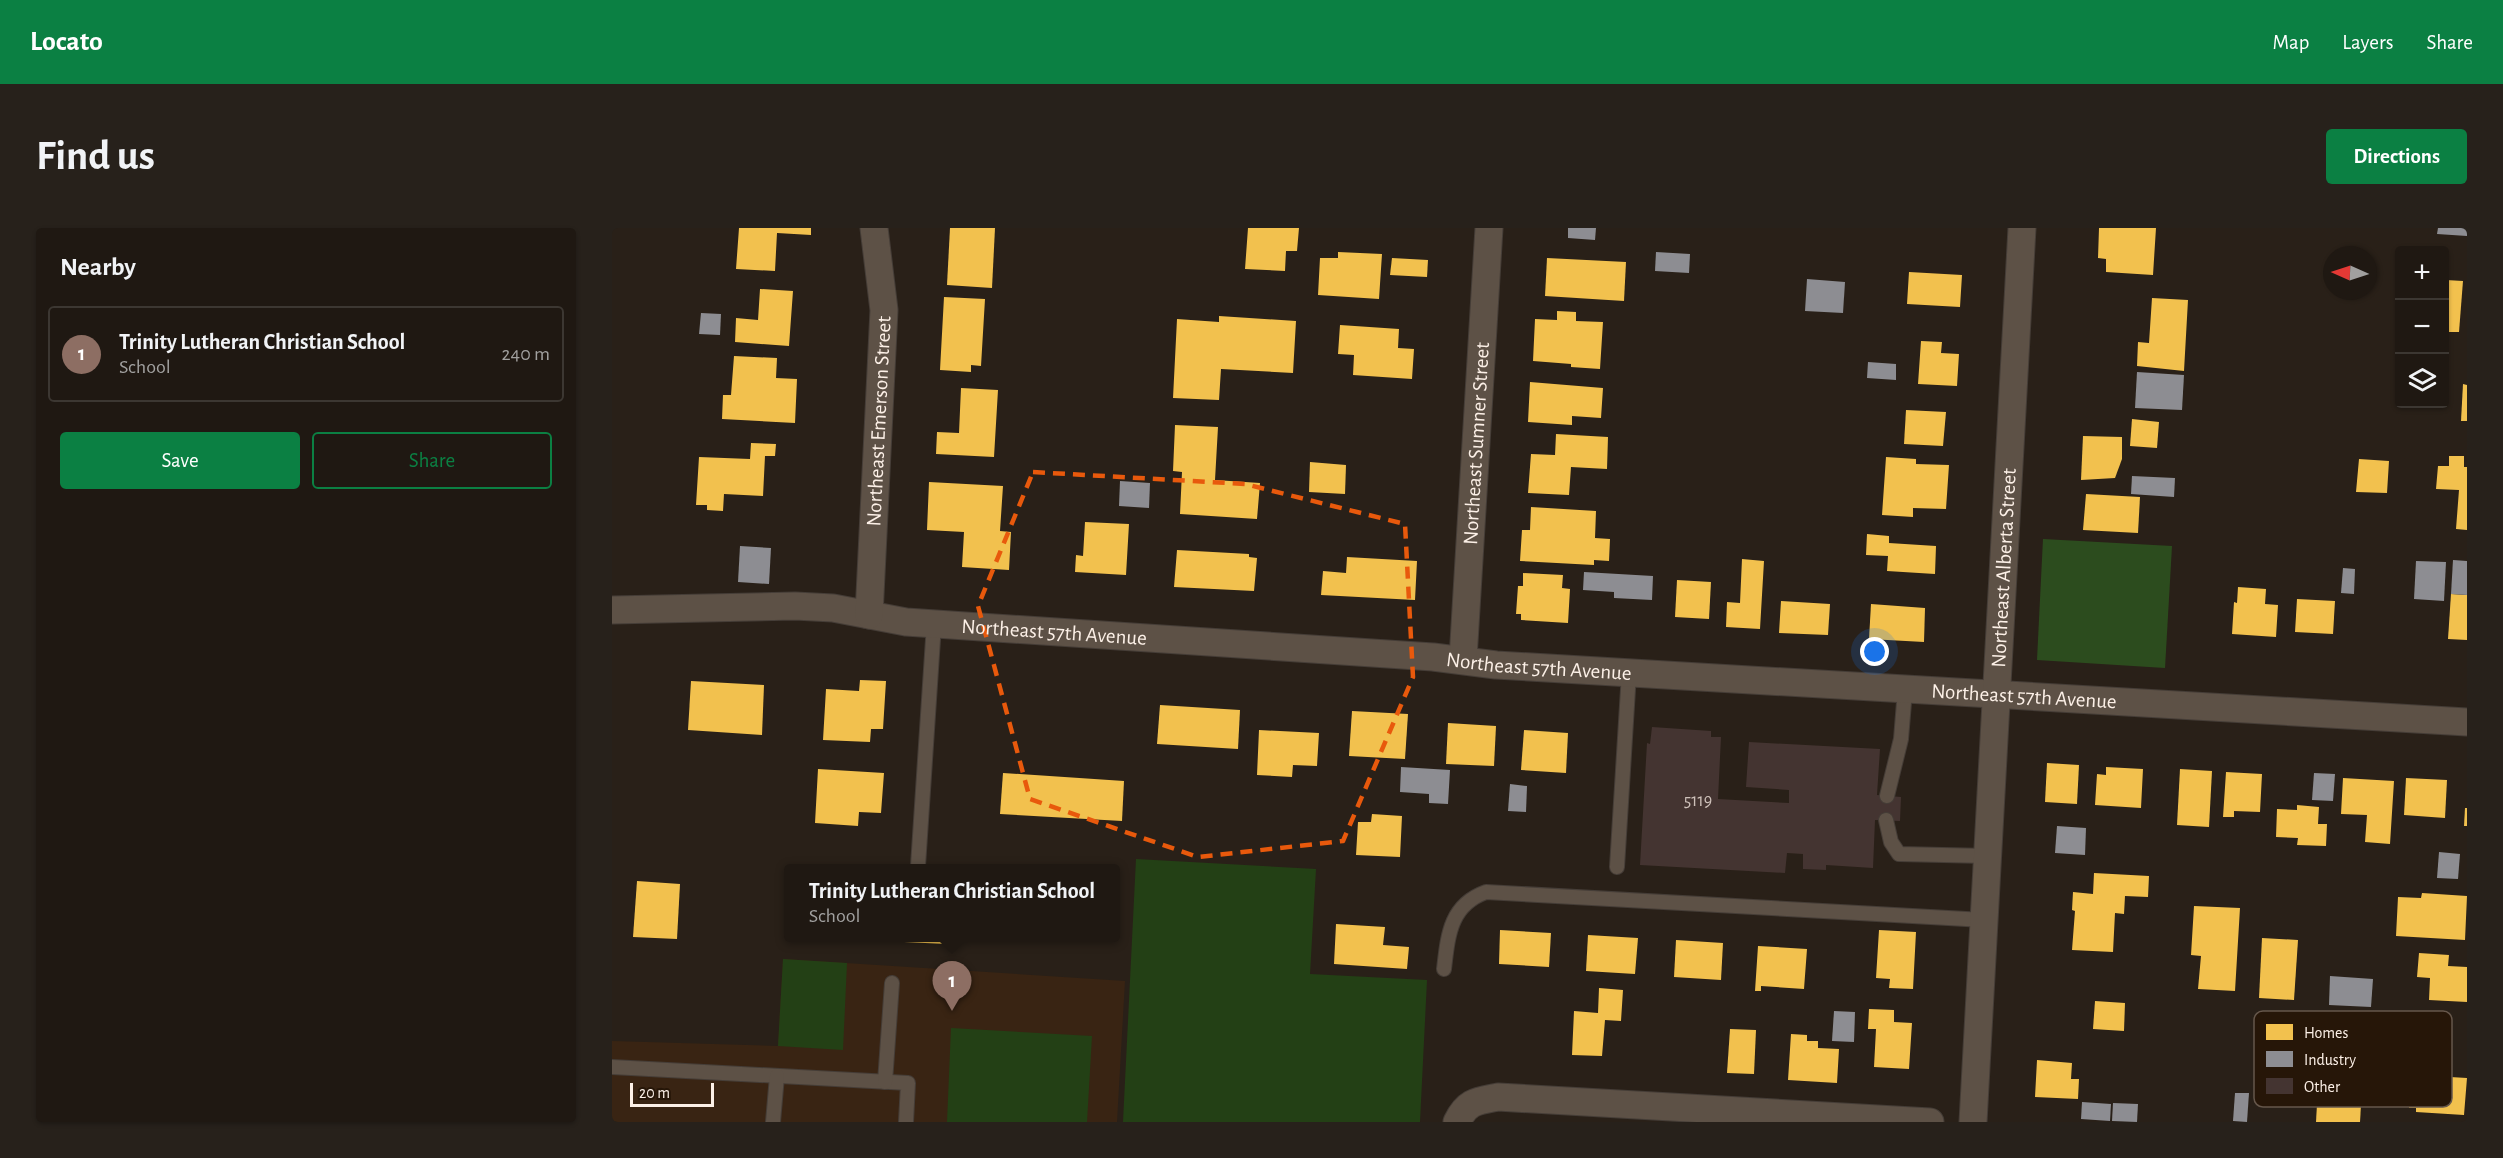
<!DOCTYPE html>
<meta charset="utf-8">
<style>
body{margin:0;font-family:"Alegreya Sans",sans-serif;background:#27211b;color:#f1f3f6}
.controls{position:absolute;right:18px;top:18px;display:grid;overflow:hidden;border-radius:6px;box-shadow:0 2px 4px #0004}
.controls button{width:54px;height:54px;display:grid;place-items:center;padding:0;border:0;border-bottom:2px solid #3c3732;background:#1f1812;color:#f1f3f6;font:30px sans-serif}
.compass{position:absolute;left:1711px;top:18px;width:54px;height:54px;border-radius:50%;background:#1f1812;box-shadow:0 2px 4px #0004;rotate:273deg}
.scale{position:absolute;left:18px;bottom:15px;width:84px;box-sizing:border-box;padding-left:6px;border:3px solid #fcf0e7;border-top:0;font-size:16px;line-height:21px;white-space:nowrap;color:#fcf0e7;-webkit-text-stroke:4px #261608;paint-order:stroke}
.you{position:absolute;left:1263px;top:424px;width:21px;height:21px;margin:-15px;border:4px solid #fff;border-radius:50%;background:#1a73e8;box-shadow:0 0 0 9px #1a73e833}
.badge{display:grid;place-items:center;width:39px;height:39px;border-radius:50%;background:#0b8043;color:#fff;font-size:20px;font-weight:700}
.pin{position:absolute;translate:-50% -50px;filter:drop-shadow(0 2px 3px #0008)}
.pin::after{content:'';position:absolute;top:32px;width:21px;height:18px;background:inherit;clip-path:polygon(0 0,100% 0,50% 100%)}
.popup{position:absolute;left:172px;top:636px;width:336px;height:78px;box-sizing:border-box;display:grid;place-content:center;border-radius:6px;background:#1f1812;filter:drop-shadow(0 2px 4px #0005);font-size:20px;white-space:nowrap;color:#a1a09f}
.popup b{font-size:22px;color:#f1f3f6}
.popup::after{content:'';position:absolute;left:50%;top:100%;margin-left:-12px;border:12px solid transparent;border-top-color:#1f1812}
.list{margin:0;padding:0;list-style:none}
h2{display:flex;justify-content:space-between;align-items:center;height:78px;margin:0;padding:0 24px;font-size:26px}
h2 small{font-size:20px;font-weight:400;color:#a1a09f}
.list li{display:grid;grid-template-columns:39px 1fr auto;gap:18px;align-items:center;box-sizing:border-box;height:96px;margin:0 12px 12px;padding:0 12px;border:2px solid #3c3732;border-radius:6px}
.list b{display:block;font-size:22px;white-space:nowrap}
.list p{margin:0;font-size:20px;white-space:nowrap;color:#a1a09f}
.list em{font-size:20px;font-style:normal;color:#a1a09f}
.actions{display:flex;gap:12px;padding:18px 24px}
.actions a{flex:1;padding:14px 0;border:2px solid #0b8043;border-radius:6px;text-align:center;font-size:21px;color:#0b8043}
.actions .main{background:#0b8043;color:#fff}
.icon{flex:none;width:33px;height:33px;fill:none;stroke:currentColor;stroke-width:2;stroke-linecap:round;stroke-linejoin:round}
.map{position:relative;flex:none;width:1855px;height:894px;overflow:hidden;border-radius:6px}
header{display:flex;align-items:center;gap:36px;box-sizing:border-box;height:84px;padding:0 30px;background:#0b8043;color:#fff}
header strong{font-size:28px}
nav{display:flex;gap:33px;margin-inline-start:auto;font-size:21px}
.intro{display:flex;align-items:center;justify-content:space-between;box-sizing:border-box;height:144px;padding:0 36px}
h1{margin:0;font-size:42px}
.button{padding:15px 27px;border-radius:6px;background:#0b8043;color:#fff;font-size:21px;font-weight:700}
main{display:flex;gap:36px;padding:0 36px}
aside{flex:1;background:#1f1812;border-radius:6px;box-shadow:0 2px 4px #0004}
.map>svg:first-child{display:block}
.built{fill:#392413}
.green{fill:#234015}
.forest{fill:#2c4c1e}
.homes{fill:#f2c14e}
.industry{fill:#8d8d92}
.building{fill:#443431}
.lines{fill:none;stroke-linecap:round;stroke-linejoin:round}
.lane-casing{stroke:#453d37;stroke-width:16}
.street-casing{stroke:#453d37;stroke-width:29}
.lane{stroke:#5d5146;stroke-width:14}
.street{stroke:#5d5146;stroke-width:27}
.marked{fill:none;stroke:#e8590c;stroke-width:4.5;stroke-dasharray:12 8;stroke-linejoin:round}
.labels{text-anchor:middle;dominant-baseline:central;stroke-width:6;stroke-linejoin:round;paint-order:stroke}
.number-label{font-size:18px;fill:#cec1ba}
.street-label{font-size:21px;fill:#fcf0e7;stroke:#261608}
.key{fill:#261608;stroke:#66574b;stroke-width:1.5}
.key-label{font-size:16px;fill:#fcf0e7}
</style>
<header>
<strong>Locato</strong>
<nav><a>Map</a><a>Layers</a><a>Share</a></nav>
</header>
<div class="intro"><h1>Find us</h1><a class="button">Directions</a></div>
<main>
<aside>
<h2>Nearby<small></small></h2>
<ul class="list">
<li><span class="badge" style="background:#8d6e63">1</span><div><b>Trinity Lutheran Christian School</b><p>School</p></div><em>240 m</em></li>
</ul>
<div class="actions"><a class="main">Save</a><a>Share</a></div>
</aside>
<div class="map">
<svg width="1855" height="894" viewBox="0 0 1855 894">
<rect width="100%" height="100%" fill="#292018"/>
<polygon class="built" points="171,731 513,753 505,894 0,894 0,813 166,818"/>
<g class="green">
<polygon points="524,631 704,641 698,746 815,752 808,894 511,894"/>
<polygon points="171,731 235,735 231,822 166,818"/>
<polygon points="339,800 480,808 475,894 335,894"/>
</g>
<polygon class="forest" points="1431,311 1560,318 1553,440 1425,432"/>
<g class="homes">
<polygon points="127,0 199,0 199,7 165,5 163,43 124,41"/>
<polygon points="338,0 383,0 380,60 335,57"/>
<polygon points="636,0 687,0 685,23 674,23 673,43 633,41"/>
<polygon points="1487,0 1544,0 1541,47 1494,44 1494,31 1486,30"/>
<polygon points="726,24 770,26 767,71 706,67 708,30 726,30"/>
<polygon points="780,30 816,32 815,49 778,47"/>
<polygon points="935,30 1014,34 1012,73 933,68"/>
<polygon points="1297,44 1350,47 1348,79 1295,76"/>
<polygon points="1834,52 1851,53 1847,104 1832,104"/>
<polygon points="148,61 181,63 177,118 123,114 124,90 146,92"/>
<polygon points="332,69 373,71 369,138 359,137 359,144 328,142"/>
<polygon points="1540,70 1576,72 1572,143 1525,138 1526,114 1537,115"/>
<polygon points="945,83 964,84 964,93 991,94 988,141 959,139 959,136 921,133 923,91 945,92"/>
<polygon points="607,88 684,93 681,145 609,141 607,172 561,170 565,91 607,94"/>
<polygon points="728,97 787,101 786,120 802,121 800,151 741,147 742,127 726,126"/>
<polygon points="1309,113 1330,114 1329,125 1347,126 1345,158 1306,156"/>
<polygon points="122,128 165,130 164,150 185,151 183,195 110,191 111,167 119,167"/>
<polygon points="918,154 991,160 989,190 960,188 960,197 916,194"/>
<polygon points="1851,156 1855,157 1855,193 1849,193"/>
<polygon points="349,160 386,162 382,229 324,226 325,204 347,205"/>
<polygon points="1294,182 1334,184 1331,218 1292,216"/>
<polygon points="1520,191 1547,194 1545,220 1518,218"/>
<polygon points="563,197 606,199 603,252 648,255 645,291 568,286 570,244 561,243"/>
<polygon points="944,206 996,209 995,241 959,239 957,267 916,265 919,226 943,227"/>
<polygon points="1471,208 1510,209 1510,231 1503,250 1469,252"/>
<polygon points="139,215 164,216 163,228 153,228 151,268 112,266 111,283 95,282 95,277 84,277 87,229 138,231"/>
<polygon points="1837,228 1852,228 1852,239 1855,239 1855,302 1844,301 1847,262 1824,261 1826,238 1837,238"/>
<polygon points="1274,229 1304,231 1304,236 1337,237 1334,281 1301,280 1301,289 1270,287"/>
<polygon points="1747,231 1777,233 1775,265 1744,264"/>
<polygon points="698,234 734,237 733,266 697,264"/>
<polygon points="317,254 391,258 388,303 399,304 397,342 350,339 352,304 315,302"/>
<polygon points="1474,266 1528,269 1526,305 1471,302"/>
<polygon points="919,279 984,283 983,310 998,311 997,333 982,332 982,337 908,333 910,302 918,302"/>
<polygon points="473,294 517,296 514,347 463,344 464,327 471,328"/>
<polygon points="1255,306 1277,308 1277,315 1324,318 1323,346 1275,343 1276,328 1254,327"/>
<polygon points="565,322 637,326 637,329 645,330 642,363 562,359"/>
<polygon points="735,329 805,333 803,372 709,367 711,343 734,345"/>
<polygon points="1130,331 1152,333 1148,401 1114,399 1115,374 1128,375"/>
<polygon points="911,345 951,347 950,360 958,361 956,395 909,392 909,386 904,386 906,358 911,358"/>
<polygon points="1065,352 1099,354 1097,391 1063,389"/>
<polygon points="1626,359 1654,361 1653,376 1666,377 1664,409 1620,406 1622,374 1625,375"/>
<polygon points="1839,366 1855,367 1855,412 1836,411"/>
<polygon points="1685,371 1723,373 1721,406 1683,404"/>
<polygon points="1169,373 1218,376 1216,407 1167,405"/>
<polygon points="1259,376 1313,380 1312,414 1257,411"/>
<polygon points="248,452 274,453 271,501 259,501 258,514 211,512 214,461 247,463"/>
<polygon points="79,453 152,457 150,507 76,502"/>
<polygon points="548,477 628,482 626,521 545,516"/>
<polygon points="740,483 796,486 793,531 737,528"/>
<polygon points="836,495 884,498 882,538 834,536"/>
<polygon points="647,502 707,505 705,538 681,537 680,549 645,547"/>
<polygon points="912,502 956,505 954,545 909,542"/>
<polygon points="1435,535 1467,537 1465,576 1433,574"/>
<polygon points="1494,539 1531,541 1529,580 1483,577 1485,546 1494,547"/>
<polygon points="206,541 272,545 269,585 247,584 246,598 203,595"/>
<polygon points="1568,541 1600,543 1597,599 1565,597"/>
<polygon points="1614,544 1650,546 1648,584 1622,583 1622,589 1611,589"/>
<polygon points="391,545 512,553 510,593 388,586"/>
<polygon points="1731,550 1782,553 1778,616 1753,614 1755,587 1729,586"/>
<polygon points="1794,550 1835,552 1833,590 1792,587"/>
<polygon points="1685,577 1707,579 1706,596 1715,596 1714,618 1685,617 1686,610 1664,609 1665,581 1685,582"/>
<polygon points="1853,580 1855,580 1855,598 1852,598"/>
<polygon points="760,586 790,588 788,629 744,627 746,594 759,594"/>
<polygon points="1482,645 1537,648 1536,669 1513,668 1512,686 1503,685 1501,724 1460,722 1463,683 1460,682 1461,664 1481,666"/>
<polygon points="25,653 68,656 65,711 21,709"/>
<polygon points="1810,665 1855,668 1853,712 1784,708 1786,669 1809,670"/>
<polygon points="1582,678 1628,680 1623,763 1586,761 1589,728 1579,727"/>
<polygon points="724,696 773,699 771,717 797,719 795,741 722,736"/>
<polygon points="888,702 939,705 937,739 887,736"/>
<polygon points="1267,702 1304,704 1301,761 1277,760 1278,751 1264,750"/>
<polygon points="976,707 1026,710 1023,746 974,743"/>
<polygon points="250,710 335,710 334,716 250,712"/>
<polygon points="1650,710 1686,712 1682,772 1647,770"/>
<polygon points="1064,712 1111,715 1109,752 1062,749"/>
<polygon points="1146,718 1195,721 1192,761 1149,758 1149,763 1143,763"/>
<polygon points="1807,725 1837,727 1836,738 1855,739 1855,774 1817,772 1818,750 1805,749"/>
<polygon points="987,760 1011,762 1009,793 993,792 990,828 960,827 962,783 986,785"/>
<polygon points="1483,773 1513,775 1512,803 1481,801"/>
<polygon points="1257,781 1282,782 1282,794 1300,795 1297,841 1262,839 1264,801 1256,801"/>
<polygon points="1118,801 1144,802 1142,846 1115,845"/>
<polygon points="1179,806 1195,807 1195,813 1206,813 1206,820 1227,821 1225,855 1176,852"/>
<polygon points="1425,832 1460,835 1459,851 1467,851 1466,871 1423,869"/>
<polygon points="1799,838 1821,839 1821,848 1855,850 1852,887 1804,884 1804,880 1797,880"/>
<polygon points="1706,858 1750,860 1748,894 1704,894"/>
</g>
<g class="industry">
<polygon points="956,0 984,0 983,12 956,10"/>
<polygon points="1826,0 1855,0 1855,8 1825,6"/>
<polygon points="1044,24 1078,26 1077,45 1043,43"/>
<polygon points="1195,51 1233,54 1231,85 1193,83"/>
<polygon points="89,85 109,86 108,107 87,106"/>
<polygon points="1256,134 1284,136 1284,152 1255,150"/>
<polygon points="1525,144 1572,147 1570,182 1523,180"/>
<polygon points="1520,248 1563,250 1562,269 1519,266"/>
<polygon points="508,253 538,255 537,280 507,278"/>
<polygon points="128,318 159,320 157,356 126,354"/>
<polygon points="1841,332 1855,333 1855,367 1839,366"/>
<polygon points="1804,333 1834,334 1832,373 1802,371"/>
<polygon points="1731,340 1743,341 1742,366 1729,365"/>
<polygon points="972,344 1041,348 1040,372 1002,370 1002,364 971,362"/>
<polygon points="789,539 838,542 836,576 817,575 817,566 788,564"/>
<polygon points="1702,545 1723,546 1721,573 1700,572"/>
<polygon points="898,556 915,558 914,584 896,583"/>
<polygon points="1445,598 1474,600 1473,627 1443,625"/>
<polygon points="1827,624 1848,626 1846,651 1825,650"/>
<polygon points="1718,748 1761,751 1759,779 1717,777"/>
<polygon points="1222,783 1243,784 1242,814 1220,813"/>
<polygon points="1623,865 1637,865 1635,894 1621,893"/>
<polygon points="1470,874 1499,876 1498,893 1469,891"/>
<polygon points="1501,875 1526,876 1525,894 1500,893"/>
</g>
<polygon class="building" points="1040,499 1099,503 1099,509 1109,509 1106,571 1177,575 1177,562 1134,559 1137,514 1268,521 1265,567 1289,569 1288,593 1263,592 1261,640 1214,637 1214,642 1191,641 1191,626 1175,625 1173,645 1028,637 1035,515 1038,516"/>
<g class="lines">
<g class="lane-casing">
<g id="lane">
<polyline points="1275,568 1289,511 1293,462"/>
<polyline points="1274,592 1279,614 1287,626 1375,628"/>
<polyline points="306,638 322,396"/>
<polyline points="1005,639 1017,445"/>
<path d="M832 741C836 707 838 677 874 664L1372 692"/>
<polyline points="0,839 296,855 294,894"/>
<polyline points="273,854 280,755"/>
<polyline points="161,894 165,848"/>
</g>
</g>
<g class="street-casing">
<g id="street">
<path id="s1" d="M0 382 183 378 221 380 294 394 821 429 884 437 1855 494"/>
<path id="s2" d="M257 387 272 82 262 0"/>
<path id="s3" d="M851 431 877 0"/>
<path d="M845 894C855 873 865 873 886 869L1318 894"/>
<path id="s4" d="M1361 894 1410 0"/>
</g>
</g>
<use href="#lane" class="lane"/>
<use href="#street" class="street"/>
</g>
<path class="marked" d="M421 244 633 256 793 296 801 449 731 613 586 629 418 571 366 378Z"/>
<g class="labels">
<g class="number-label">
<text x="1086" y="573">5119</text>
</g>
<g class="street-label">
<text stroke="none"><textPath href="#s2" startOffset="194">Northeast Emerson Street</textPath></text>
<text stroke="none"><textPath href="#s3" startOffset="216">Northeast Sumner Street</textPath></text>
<text stroke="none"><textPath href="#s4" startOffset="555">Northeast Alberta Street</textPath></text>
<text stroke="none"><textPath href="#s1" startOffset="444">Northeast 57th Avenue</textPath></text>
<text stroke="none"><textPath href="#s1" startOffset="930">Northeast 57th Avenue</textPath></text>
<text stroke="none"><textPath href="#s1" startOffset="1416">Northeast 57th Avenue</textPath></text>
</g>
</g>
<rect x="1642" y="783" width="198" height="96" rx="9" class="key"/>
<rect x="1654" y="796" width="27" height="16" fill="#f2c14e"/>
<rect x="1654" y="823" width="27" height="16" fill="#8d8d92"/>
<rect x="1654" y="850" width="27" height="16" fill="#443431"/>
<g class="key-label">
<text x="1692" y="810">Homes</text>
<text x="1692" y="837">Industry</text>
<text x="1692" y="864">Other</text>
</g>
</svg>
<div class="controls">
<button>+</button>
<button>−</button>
<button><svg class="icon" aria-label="layers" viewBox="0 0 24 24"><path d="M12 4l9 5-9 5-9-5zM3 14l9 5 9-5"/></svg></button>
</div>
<svg class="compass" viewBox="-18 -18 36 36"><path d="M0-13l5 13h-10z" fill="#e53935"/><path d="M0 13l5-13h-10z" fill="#a1a09f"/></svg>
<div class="scale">20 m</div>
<div class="you"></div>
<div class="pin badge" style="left:340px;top:783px;background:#8d6e63">1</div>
<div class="popup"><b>Trinity Lutheran Christian School</b>School</div>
</div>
</main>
